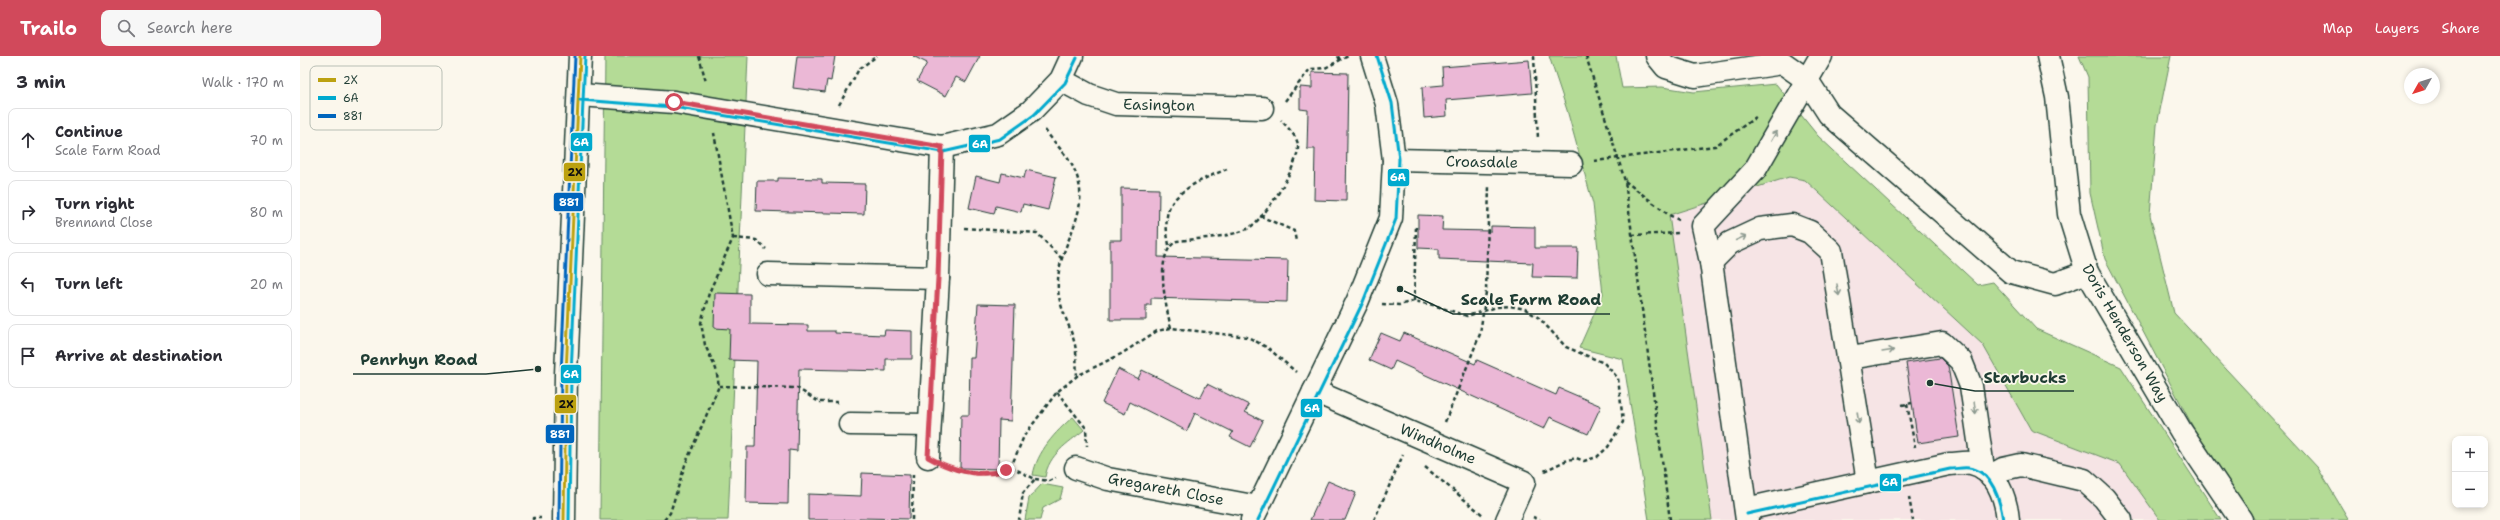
<!DOCTYPE html>
<meta charset="utf-8">
<style>
body{margin:0;font-family:"Shantell Sans",sans-serif;background:#f7f7f7;color:#2b2b33}
.controls{position:absolute;right:12px;bottom:12px;display:grid;overflow:hidden;border-radius:8px;box-shadow:0 2px 6px #0003}
.controls button{width:36px;height:36px;display:grid;place-items:center;padding:0;border:0;border-bottom:1px solid #e1e1e2;background:#fff;color:#2b2b33;font:20px sans-serif}
.compass{position:absolute;left:2104px;top:12px;width:36px;height:36px;border-radius:50%;background:#fff;box-shadow:0 2px 6px #0003;rotate:231deg}
.stop{position:absolute;width:12px;height:12px;margin:-9px;border:3px solid #d1495b;border-radius:50%;background:#fff}
.stop.end{background:#d1495b;border-color:#fff;box-shadow:0 1px 4px #0008}
.list{margin:0;padding:0;list-style:none}
h2{display:flex;justify-content:space-between;align-items:center;height:52px;margin:0;padding:0 16px;font-size:17px}
h2 small{font-size:13px;font-weight:400;color:#7c7c81}
.list li{display:grid;grid-template-columns:26px 1fr auto;gap:12px;align-items:center;box-sizing:border-box;height:64px;margin:0 8px 8px;padding:0 8px;border:1px solid #e1e1e2;border-radius:8px}
.list b{display:block;font-size:15px;white-space:nowrap}
.list p{margin:0;font-size:13px;white-space:nowrap;color:#7c7c81}
.list em{font-size:13px;font-style:normal;color:#7c7c81}
.icon{flex:none;width:22px;height:22px;fill:none;stroke:currentColor;stroke-width:2;stroke-linecap:round;stroke-linejoin:round}
.map{position:relative;flex:none;width:2200px;height:464px;overflow:hidden}
header{display:flex;align-items:center;gap:24px;box-sizing:border-box;height:56px;padding:0 20px;background:#d1495b;color:#fff}
header strong{font-size:19px}
nav{display:flex;gap:22px;margin-inline-start:auto;font-size:14px}
.search{width:280px;height:36px;background:#f7f7f7;display:flex;align-items:center;gap:10px;box-sizing:border-box;padding:0 14px;border-radius:8px;color:#7c7c81;font-size:15px}
main{display:flex}
aside{flex:1;background:#fff}
.map>svg:first-child{display:block}
.built{fill:#f6e4e5}
.green{fill:#b4db96;stroke:#6a8c65}
.building{fill:#ebb8d6;stroke:#1f3d34}
.lines{fill:none;stroke-linecap:round;stroke-linejoin:round}
.minor-casing{stroke:#1f3d34;stroke-width:25}
.major-casing{stroke:#1f3d34;stroke-width:25}
.path{stroke:#1f3d34;stroke-width:2.5;stroke-dasharray:4 3;stroke-linecap:butt}
.minor{stroke:#fbf7ec;stroke-width:22}
.major{stroke:#fbf7ec;stroke-width:22}
.bus-1-casing{stroke:#fbf7ec;stroke-width:6}
.bus-2-casing{stroke:#fbf7ec;stroke-width:6}
.bus-3-casing{stroke:#fbf7ec;stroke-width:6}
.bus-1{stroke:#bca110;stroke-width:3}
.bus-2{stroke:#00a9ce;stroke-width:3}
.bus-3{stroke:#0065bd;stroke-width:3}
.oneway{stroke:#8d9a90}
.route{stroke:#d1495b;stroke-width:5}
.labels{text-anchor:middle;dominant-baseline:central;stroke-width:3.5;stroke-linejoin:round;paint-order:stroke}
.street-label{font-size:15px;fill:#1f3d34;stroke:#fbf7ec}
.key{fill:#fbf7ec;stroke:#b9bfb5;stroke-width:1}
.key-label{font-size:11px;fill:#1f3d34}
.leader{fill:none;stroke:#1f3d34;stroke-width:1.5}
.callout-dot{fill:#1f3d34;stroke:#fbf7ec;stroke-width:1.5}
.callout-label{font-size:16px;text-anchor:middle;font-weight:bold;fill:#1f3d34;stroke:#fbf7ec;stroke-width:3.5;stroke-linejoin:round;paint-order:stroke}
.line-badge{stroke:#fbf7ec;stroke-width:1.5}
.badge-label{font-size:11px;text-anchor:middle;font-weight:bold;fill:#fff}
.pale-badge-label{font-size:11px;text-anchor:middle;font-weight:bold;fill:#111}
</style>
<header>
<strong>Trailo</strong>
<div class="search"><svg class="icon" aria-label="search" viewBox="0 0 24 24"><circle cx="10" cy="10" r="6"/><path d="M15 15l6 6"/></svg>Search here</div>
<nav><a>Map</a><a>Layers</a><a>Share</a></nav>
</header>
<main>
<aside>
<h2>3 min<small>Walk · 170 m</small></h2>
<ul class="list">
<li><svg class="icon" aria-label="ahead" viewBox="0 0 24 24"><path d="M12 20V5M6 11l6-6 6 6"/></svg><div><b>Continue</b><p>Scale Farm Road</p></div><em>70 m</em></li>
<li><svg class="icon" aria-label="right" viewBox="0 0 24 24"><path d="M7 20v-9h11M14 6l5 5-5 5"/></svg><div><b>Turn right</b><p>Brennand Close</p></div><em>80 m</em></li>
<li><svg class="icon" aria-label="left" viewBox="0 0 24 24"><path d="M17 20v-9H6M10 6l-5 5 5 5"/></svg><div><b>Turn left</b></div><em>20 m</em></li>
<li><svg class="icon" aria-label="arrive" viewBox="0 0 24 24"><path d="M6 21V4h12l-3 4 3 4H6"/></svg><div><b>Arrive at destination</b></div></li>
</ul>
</aside>
<div class="map">
<svg width="2200" height="464" viewBox="0 0 2200 464">
<rect width="100%" height="100%" fill="#fbf7ec"/>
<filter id="ink" filterUnits="userSpaceOnUse"><feTurbulence type="fractalNoise" baseFrequency=".025" numOctaves="2"/><feDisplacementMap in="SourceGraphic" scale="8" xChannelSelector="R" yChannelSelector="G"/><feConvolveMatrix kernelMatrix="1 2 1 2 8 2 1 2 1" color-interpolation-filters="sRGB"/></filter>
<g filter="url(#ink)">
<polygon class="built" points="1489,121 1505,124 1683,289 1731,374 1820,408 1860,464 1412,464 1369,159"/>
<g class="green">
<polygon points="305,0 448,0 428,464 300,464"/>
<polygon points="1249,0 1316,0 1322,32 1362,31 1394,36 1476,28 1518,80 1678,229 1693,226 1736,273 1821,311 1921,464 1860,464 1820,408 1731,374 1683,289 1505,124 1489,121 1369,159 1412,464 1349,464 1323,303 1279,292 1303,238 1293,148 1267,54"/>
<polygon points="1779,0 1871,0 1857,69 1850,159 1874,257 2018,412 2049,464 1955,464 1893,371 1805,203 1790,137 1788,21"/>
<path d="M773 361 784 374C767 388 749 398 745 421L733 419C737 396 755 376 773 361Z"/>
<polygon points="742,428 763,432 760,443 743,452 740,464 725,464 729,442"/>
</g>
<g class="building">
<polygon points="497,0 535,0 531,25 527,24 525,36 493,32"/>
<polygon points="613,0 680,0 666,26 656,21 646,40 617,25 627,7"/>
<polygon points="1229,4 1232,37 1146,44 1147,60 1124,62 1122,31 1143,29 1142,11"/>
<polygon points="1012,16 1048,17 1046,145 1014,144 1015,93 1007,93 1008,54 1000,53 1000,31 1012,32"/>
<polygon points="726,114 756,121 748,154 723,148 721,156 696,150 694,158 669,152 676,120 700,126 702,117 724,122"/>
<polygon points="478,122 522,123 522,127 565,128 564,158 456,155 457,125 478,125"/>
<polygon points="821,132 859,133 858,201 988,204 987,246 851,242 851,249 846,249 846,264 810,264 810,184 821,184"/>
<polygon points="1118,159 1143,160 1142,174 1191,175 1191,170 1235,171 1235,192 1278,192 1277,222 1232,221 1233,207 1139,203 1139,193 1118,192"/>
<polygon points="415,237 450,238 450,268 508,269 508,275 535,275 535,277 584,279 585,274 612,275 612,303 586,303 586,315 499,313 497,395 489,394 488,448 446,447 447,391 455,391 457,305 429,304 430,273 414,272"/>
<polygon points="678,248 715,249 711,365 699,364 698,413 660,412 661,359 669,359 670,302 674,302"/>
<polygon points="1081,277 1100,285 1104,277 1175,308 1177,304 1256,339 1259,332 1301,350 1288,378 1250,361 1244,373 1095,305 1091,314 1069,304"/>
<polygon points="1640,302 1648,310 1659,381 1618,387 1606,307"/>
<polygon points="818,313 838,323 842,314 900,342 907,328 949,349 945,356 963,365 950,391 930,381 933,376 895,357 887,375 830,346 825,358 802,347"/>
<polygon points="562,417 610,419 609,463 559,462 559,464 508,464 508,438 561,440"/>
<polygon points="1028,425 1056,437 1045,464 1010,464"/>
</g>
<g class="lines">
<g class="minor-casing">
<g id="minor">
<polyline points="1357,0 1366,11 1395,20 1483,7 1507,24 1455,114 1403,170 1411,206 1447,464"/>
<polyline points="1521,0 1507,24 1529,58 1711,216 1755,228 1787,216"/>
<polyline points="1748,0 1757,41 1769,158 1787,216 1881,375 1941,464"/>
<polyline points="761,24 789,39 816,48 962,52"/>
<polyline points="280,39 374,46 642,91 698,78 731,55 761,24 772,0"/>
<polyline points="1094,104 1271,108"/>
<polyline points="1411,206 1430,187 1460,173 1492,169 1510,176 1531,195 1568,426"/>
<polyline points="468,218 638,222"/>
<polyline points="1550,302 1642,287 1661,305 1671,330 1683,412"/>
<polyline points="1014,335 1224,426 1207,464"/>
<polyline points="550,368 629,369"/>
<polyline points="628,401 638,222 642,91"/>
<polyline points="776,412 808,423 958,451"/>
<polyline points="1691,420 1703,413 1721,409 1784,424 1804,442 1821,464"/>
<path d="M1446 453 1649 408C1656 408 1665 406 1671 407 1696 412 1706 442 1708 464"/>
<polyline points="952,464 1058,244 1091,162 1094,104 1087,48 1072,0"/>
</g>
</g>
<g class="major-casing">
<polyline id="major" points="264,464 266,318 280,0"/>
</g>
<g class="path">
<polyline points="399,0 406,26"/>
<polyline points="1038,0 1040,4"/>
<polyline points="1234,0 1238,83"/>
<polyline points="1286,0 1325,125 1370,464"/>
<polyline points="985,45 1010,13 1025,12 1048,0"/>
<polyline points="539,49 559,13 577,0"/>
<path d="M745 74C754 87 767 98 774 113 794 155 760 184 758 224 756 248 770 267 775 289 777 298 776 310 777 320"/>
<polyline points="1294,105 1415,90 1456,61"/>
<polyline points="1325,125 1369,159 1381,165"/>
<polyline points="960,160 994,175 996,185"/>
<polyline points="664,172 737,177 763,204"/>
<polyline points="1332,179 1380,177"/>
<polyline points="433,182 456,184 466,193"/>
<path d="M869 189C867 178 865 167 868 155 875 133 908 121 927 113"/>
<polyline points="1114,245 1116,170"/>
<polyline points="1082,248 1099,249 1114,245 1133,249 1167,260 1197,251 1210,250 1225,253 1239,262 1266,291 1304,307 1318,322 1323,366 1308,391 1297,401 1284,405 1276,402 1265,405 1244,415"/>
<path d="M871 272C866 250 853 198 877 185 895 183 931 181 947 173 964 165 1000 108 998 89 997 80 987 71 981 64"/>
<polyline points="419,330 497,332 519,346 538,346"/>
<polyline points="757,336 786,372 787,390"/>
<polyline points="1607,348 1615,391"/>
<polyline points="1602,349 1612,347"/>
<polyline points="1145,366 1180,278 1186,236 1189,130"/>
<path d="M649 411C666 418 695 421 711 411L724 380 757 336 777 320 821 298 857 275 871 272 948 281 968 292 996 316"/>
<polyline points="711,411 735,423 723,437 719,464"/>
<polyline points="1125,411 1183,459"/>
<polyline points="735,423 749,425 756,422"/>
<polyline points="1609,441 1613,464"/>
<polyline points="1233,461 1240,464"/>
<polyline points="233,464 233,462 241,462"/>
<polyline points="364,464 370,457 385,409 419,330 416,313 405,289 401,267 409,237 433,182 414,77"/>
<polyline points="612,464 613,419"/>
<polyline points="1074,464 1103,399"/>
</g>
<use href="#minor" class="minor"/>
<use href="#major" class="major"/>
<g class="bus-1-casing">
<polyline id="bus-1" points="264,464 266,318 280,0"/>
</g>
<g class="bus-2-casing">
<g id="bus-2">
<polyline points="280,44 373,51 643,96 700,83 734,59 765,27 777,2"/>
<path d="M1447 458 1650 413C1656 413 1663 411 1669 412 1693 415 1700 444 1703 464"/>
<polyline points="269,464 271,318 285,0"/>
<polyline points="958,464 1063,246 1096,163 1099,103 1092,47 1077,0"/>
</g>
</g>
<g class="bus-3-casing">
<polyline id="bus-3" points="259,464 261,318 275,0"/>
</g>
<use href="#bus-1" class="bus-1"/>
<use href="#bus-2" class="bus-2"/>
<use href="#bus-3" class="bus-3"/>
</g>
<defs><path id="oneway-shaft" d="M-6 0H5M1.5-3L5.5 0L1.5 3" fill="none" stroke-width="1.6" stroke-linecap="round" stroke-linejoin="round"/></defs>
<g class="oneway">
<use href="#oneway-shaft" transform="translate(1474 80) rotate(-60)"/>
<use href="#oneway-shaft" transform="translate(1441 182) rotate(-25)"/>
<use href="#oneway-shaft" transform="translate(1538 234) rotate(80)"/>
<use href="#oneway-shaft" transform="translate(1588 295) rotate(-9)"/>
<use href="#oneway-shaft" transform="translate(1675 352) rotate(82)"/>
<use href="#oneway-shaft" transform="translate(1558 362) rotate(82)"/>
</g>
</g>
<g class="lines" filter="url(#ink)">
<path class="route" d="M374 46 642 91 638 222 628 401C651 414 679 422 706 414"/>
</g>
<g class="labels">
<g class="street-label">
<text transform="translate(859 49) rotate(1)">Easington</text>
<text transform="translate(1182 106) rotate(1)">Croasdale</text>
<text transform="translate(1825 277) rotate(60)">Doris Henderson Way</text>
<text transform="translate(1138 388) rotate(23)">Windholme</text>
<text transform="translate(866 433) rotate(11)">Gregareth Close</text>
</g>
</g>
<rect x="10" y="10" width="132" height="64" rx="6" class="key"/>
<rect x="18" y="22" width="18" height="4" fill="#bca110"/>
<rect x="18" y="40" width="18" height="4" fill="#00a9ce"/>
<rect x="18" y="58" width="18" height="4" fill="#0065bd"/>
<g class="key-label">
<text x="43" y="28">2X</text>
<text x="43" y="46">6A</text>
<text x="43" y="64">881</text>
</g>
<path class="leader" d="M1100 233L1153 258H1310M238 313L186 318H53M1630 327L1675 335H1774"/>
<g class="callout-dot">
<circle cx="1100" cy="233" r="4"/>
<circle cx="238" cy="313" r="4"/>
<circle cx="1630" cy="327" r="4"/>
</g>
<g class="callout-label">
<text x="1231" y="249">Scale Farm Road</text>
<text x="119" y="309">Penrhyn Road</text>
<text x="1725" y="327">Starbucks</text>
</g>
<g class="line-badge">
<rect x="270" y="76" width="23" height="20" rx="4" fill="#00a9ce"/>
<rect x="668" y="78" width="23" height="19" rx="4" fill="#00a9ce"/>
<rect x="263" y="106" width="23" height="20" rx="4" fill="#bca110"/>
<rect x="1087" y="112" width="23" height="19" rx="4" fill="#00a9ce"/>
<rect x="253" y="136" width="31" height="20" rx="4" fill="#0065bd"/>
<rect x="260" y="308" width="22" height="20" rx="4" fill="#00a9ce"/>
<rect x="254" y="338" width="23" height="20" rx="4" fill="#bca110"/>
<rect x="1000" y="342" width="23" height="20" rx="4" fill="#00a9ce"/>
<rect x="245" y="368" width="30" height="20" rx="4" fill="#0065bd"/>
<rect x="1579" y="417" width="23" height="19" rx="4" fill="#00a9ce"/>
</g>
<g class="badge-label">
<text x="281" y="90">6A</text>
<text x="680" y="92">6A</text>
<text x="1098" y="125">6A</text>
<text x="269" y="150">881</text>
<text x="271" y="322">6A</text>
<text x="1012" y="356">6A</text>
<text x="260" y="382">881</text>
<text x="1590" y="430">6A</text>
</g>
<g class="pale-badge-label">
<text x="275" y="120">2X</text>
<text x="266" y="352">2X</text>
</g>
</svg>
<div class="controls">
<button>+</button>
<button>−</button>
</div>
<svg class="compass" viewBox="-18 -18 36 36"><path d="M0-13l5 13h-10z" fill="#e53935"/><path d="M0 13l5-13h-10z" fill="#7c7c81"/></svg>
<div class="stop" style="left:374px;top:46px"></div>
<div class="stop end" style="left:706px;top:414px"></div>
</div>
</main>
